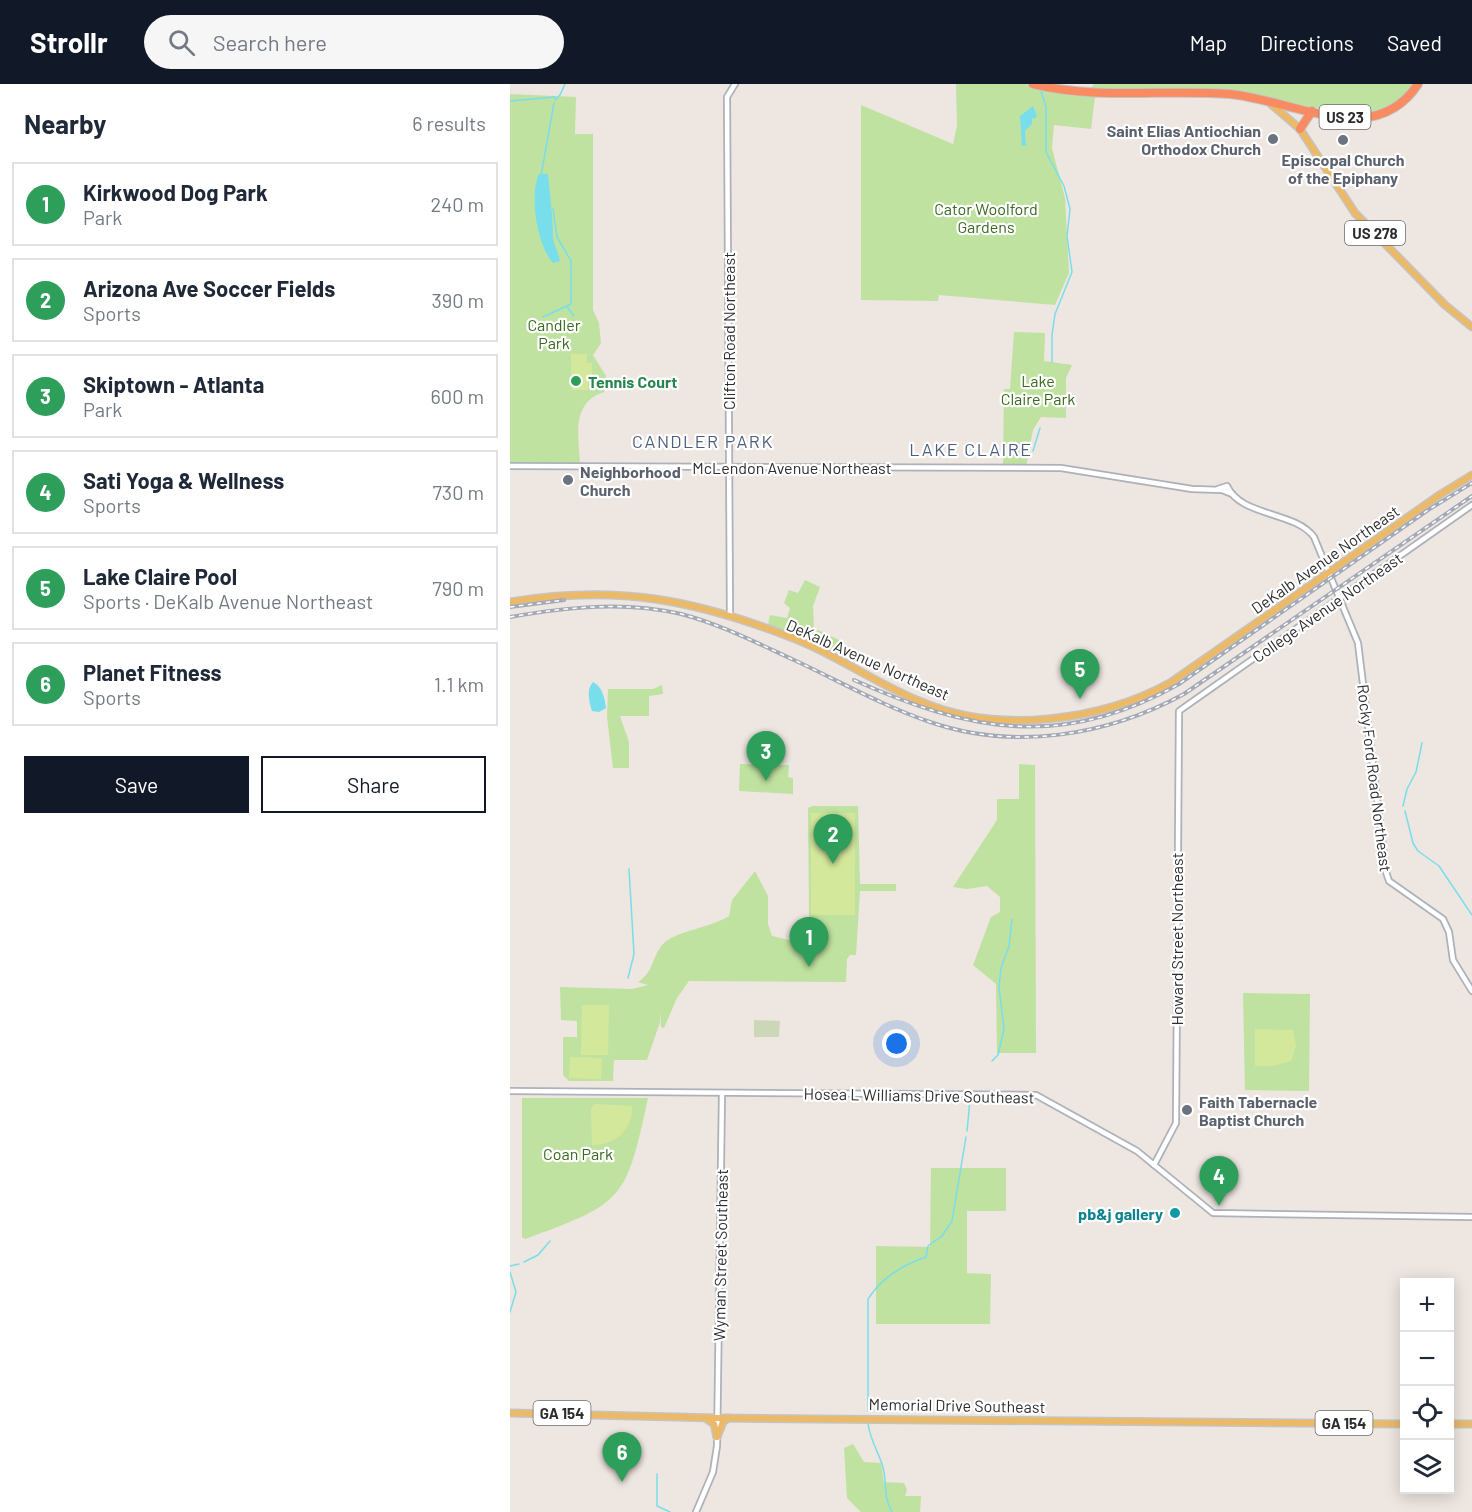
<!DOCTYPE html>
<meta charset="utf-8">
<style>
body{margin:0;font-family:Barlow,sans-serif;background:#f6f6f7;color:#1f2937}
.controls{position:absolute;right:18px;bottom:18px;display:grid;overflow:hidden;border-radius:0px;box-shadow:0 3px 15px #0003}
.controls button{width:54px;height:54px;display:grid;place-items:center;padding:0;border:0;border-bottom:2px solid #e0e1e3;background:#fff;color:#1f2937;font:30px sans-serif}
.you{position:absolute;left:387px;top:960px;width:21px;height:21px;margin:-15px;border:4px solid #fff;border-radius:50%;background:#1a73e8;box-shadow:0 0 0 9px #1a73e833}
.badge{display:grid;place-items:center;width:39px;height:39px;border-radius:50%;background:#111827;color:#fff;font-size:20px;font-weight:700}
.pin{position:absolute;translate:-50% -50px;filter:drop-shadow(0 2px 3px #0008)}
.pin::after{content:'';position:absolute;top:32px;width:21px;height:18px;background:inherit;clip-path:polygon(0 0,100% 0,50% 100%)}
.list{margin:0;padding:0;list-style:none}
h2{display:flex;justify-content:space-between;align-items:center;height:78px;margin:0;padding:0 24px;font-size:26px}
h2 small{font-size:20px;font-weight:400;color:#747a83}
.list li{display:grid;grid-template-columns:39px 1fr auto;gap:18px;align-items:center;box-sizing:border-box;height:84px;margin:0 12px 12px;padding:0 12px;border:2px solid #e0e1e3;border-radius:0px}
.list b{display:block;font-size:22px;white-space:nowrap}
.list p{margin:0;font-size:20px;white-space:nowrap;color:#747a83}
.list em{font-size:20px;font-style:normal;color:#747a83}
.actions{display:flex;gap:12px;padding:18px 24px}
.actions a{flex:1;padding:14px 0;border:2px solid #111827;border-radius:0px;text-align:center;font-size:21px;color:#111827}
.actions .main{background:#111827;color:#fff}
.icon{flex:none;width:33px;height:33px;fill:none;stroke:currentColor;stroke-width:2;stroke-linecap:round;stroke-linejoin:round}
.map{position:relative;flex:none;width:962px;height:1428px;overflow:hidden}
header{display:flex;align-items:center;gap:36px;box-sizing:border-box;height:84px;padding:0 30px;background:#111827;color:#fff}
header strong{font-size:28px}
nav{display:flex;gap:33px;margin-inline-start:auto;font-size:21px}
.search{width:420px;height:54px;background:#f6f6f7;display:flex;align-items:center;gap:15px;box-sizing:border-box;padding:0 21px;border-radius:33px;color:#747a83;font-size:22px}
main{display:flex}
aside{flex:1;background:#fff}
.map>svg:first-child{display:block}
.green{fill:#c0e2a0}
.cemetery{fill:#ccd7b8}
.pitch{fill:#d4e89c}
.water{fill:#78deeb}
.lines{fill:none;stroke-linecap:round;stroke-linejoin:round}
.stream{stroke:#78deeb;stroke-width:1.5}
.minor-casing{stroke:#adb1b9;stroke-width:8}
.major-casing{stroke:#c4c4c4;stroke-width:9}
.highway-casing{stroke:#c4c4c4;stroke-width:10}
.minor{stroke:#fff;stroke-width:4.5}
.major{stroke:#ecb967;stroke-width:6}
.highway{stroke:#f88b61;stroke-width:8}
.rail-casing{stroke:#a3a9b6;stroke-width:4}
.rail{stroke:#fff;stroke-width:1.5;stroke-dasharray:4.5;stroke-linecap:butt}
.worship-dot{fill:#6b7280;stroke:#fff;stroke-width:2}
.leisure-dot{fill:#2e9e5b;stroke:#fff;stroke-width:2}
.culture-dot{fill:#0f9aa8;stroke:#fff;stroke-width:2}
.labels{text-anchor:middle;dominant-baseline:central;stroke-width:4.5;stroke-linejoin:round;paint-order:stroke}
.shield{fill:#fff;stroke:#6c6c6c;stroke-width:1.5}
.shield-label{font-size:15px;font-weight:bold;fill:#2d2d2d}
.worship-label{font-size:16px;font-weight:bold;fill:#5b616d;stroke:#fff;text-anchor:start}
.park-label{font-size:16px;fill:#39691e;stroke:#fff}
.street-label{font-size:16px;fill:#2d2d2d;stroke:#fff}
.leisure-label{font-size:16px;font-weight:bold;fill:#27864d;stroke:#fff;text-anchor:start}
.culture-label{font-size:16px;font-weight:bold;fill:#0d838f;stroke:#fff;text-anchor:end}
.neighbourhood-label{font-size:18px;letter-spacing:1.5px;fill:#4e5e7d;stroke:#fff}
</style>
<header>
<strong>Strollr</strong>
<div class="search"><svg class="icon" aria-label="search" viewBox="0 0 24 24"><circle cx="10" cy="10" r="6"/><path d="M15 15l6 6"/></svg>Search here</div>
<nav><a>Map</a><a>Directions</a><a>Saved</a></nav>
</header>
<main>
<aside>
<h2>Nearby<small>6 results</small></h2>
<ul class="list">
<li><span class="badge" style="background:#2e9e5b">1</span><div><b>Kirkwood Dog Park</b><p>Park</p></div><em>240 m</em></li>
<li><span class="badge" style="background:#2e9e5b">2</span><div><b>Arizona Ave Soccer Fields</b><p>Sports</p></div><em>390 m</em></li>
<li><span class="badge" style="background:#2e9e5b">3</span><div><b>Skiptown - Atlanta</b><p>Park</p></div><em>600 m</em></li>
<li><span class="badge" style="background:#2e9e5b">4</span><div><b>Sati Yoga &amp; Wellness</b><p>Sports</p></div><em>730 m</em></li>
<li><span class="badge" style="background:#2e9e5b">5</span><div><b>Lake Claire Pool</b><p>Sports · DeKalb Avenue Northeast</p></div><em>790 m</em></li>
<li><span class="badge" style="background:#2e9e5b">6</span><div><b>Planet Fitness</b><p>Sports</p></div><em>1.1 km</em></li>
</ul>
<div class="actions"><a class="main">Save</a><a>Share</a></div>
</aside>
<div class="map">
<svg width="962" height="1428" viewBox="0 0 962 1428">
<rect width="100%" height="100%" fill="#eee6e0"/>
<g class="green">
<polygon points="446,0 516,0 585,13 581,45 544,41 542,64 555,114 559,189 545,221 429,211 428,217 351,216 351,21 443,60 447,42"/>
<path d="M584 0H905C885 21 875 28 845 32L729 8 580 5Z"/>
<path d="M0 10 66 13 65 50H83V226L89 239 91 259 83 271 96 292 94 308C60 319 69 353 70 381L0 382Z"/>
<polygon points="504,248 535,249 534,277 562,281 556,294 556,334 531,333 523,346 516,383 493,382 494,305 500,305"/>
<polygon points="295,496 310,503 303,522 304,544 329,556 330,571 297,553 258,541 260,531 277,534 280,524 274,519 279,506 288,509"/>
<polygon points="152,601 153,610 139,612 139,632 110,632 119,658 119,684 103,684 97,633 98,605 143,605"/>
<polygon points="230,680 279,681 278,693 283,694 283,710 229,707"/>
<polygon points="509,680 525,681 526,969 487,969 486,900 463,881 481,833 490,828 490,813 477,802 457,805 443,803 487,736 487,715 509,715"/>
<path d="M302 722H348L350 800H386V807H350L346 871H340L337 875 336 898 179 897 167 914 154 944 151 943 150 925V938L137 976H104L103 997H59L53 991V953H67V937L51 936 50 903 122 905 138 901 128 898C144 888 142 871 154 859 169 846 200 844 219 832L222 816 245 787 258 812V840L262 852 292 859 295 834 299 833 298 724Z"/>
<polygon points="733,909 800,910 799,1007 735,1006"/>
<path d="M12 1014H138C116 1116 114 1119 15 1155L12 1153Z"/>
<polygon points="421,1084 496,1084 496,1127 457,1127 457,1189 481,1190 480,1240 366,1240 366,1162 420,1163"/>
<polygon points="343,1360 354,1378 371,1379 374,1398 394,1399 397,1406 395,1412 411,1412 410,1428 351,1428 337,1414 334,1364"/>
</g>
<polygon class="cemetery" points="244,936 270,937 269,953 244,953"/>
<g class="pitch">
<polygon points="61,270 77,270 77,279 82,279 82,291 78,291 78,306 61,306"/>
<rect x="301" y="729" width="44" height="102"/>
<polygon points="72,921 99,921 98,971 71,971"/>
<polygon points="745,945 783,946 786,962 781,977 763,982 745,982"/>
<polygon points="60,973 92,974 91,995 59,994"/>
<path d="M85 1020 122 1022C123 1046 105 1061 82 1061L81 1024Z"/>
</g>
<g class="water">
<polygon points="523,22 527,32 524,35 522,34 522,40 515,47 516,62 512,62 510,32"/>
<path d="M29 90H38C40 112 43 133 43 154 44 162 49 169 50 177L43 179C27 161 19 112 29 90Z"/>
<path d="M83 598C92 602 95 615 96 624L89 628 82 627C79 618 76 605 83 598Z"/>
</g>
<g class="lines">
<g class="stream">
<polyline points="531,7 536,23 536,68 554,102 560,125 557,152 562,188 545,230 542,251 542,278"/>
<polyline points="45,16 50,11 55,0"/>
<polyline points="0,17 45,13"/>
<polyline points="31,92 44,19"/>
<polyline points="57,223 64,232"/>
<polyline points="33,233 61,220 61,177 47,153 43,125"/>
<polyline points="523,367 530,344"/>
<polyline points="893,722 897,705 906,688 912,659"/>
<polyline points="895,727 903,759 908,767 929,782 962,831"/>
<polyline points="118,894 124,870 119,785"/>
<polyline points="482,977 488,971 494,945 489,903 491,884 499,862 502,835"/>
<polyline points="457,1047 460,1016"/>
<polyline points="14,1178 28,1171 40,1157"/>
<polyline points="0,1182 9,1180"/>
<polyline points="0,1188 6,1208 0,1228"/>
<path d="M358 1327V1215C372 1193 392 1181 416 1173L418 1162 432 1152 442 1137 456 1053"/>
<path d="M358 1339C360 1356 367 1365 372 1380 378 1397 372 1410 382 1428"/>
<polyline points="147,1390 147,1422 160,1428"/>
</g>
<g class="minor-casing">
<g id="minor">
<polyline points="0,382 551,384 682,405 712,406 722,410"/>
<path d="M708 405 717 402C731 433 785 427 804 453L848 559 876 788 879 797 933 835 939 848 943 876 962 907"/>
<polyline points="220,532 217,13 225,0"/>
<polyline points="0,1007 526,1011 627,1067 703,1129 962,1133"/>
<polyline points="644,1081 666,1039 669,627 962,421"/>
<polyline points="186,1428 203,1388 207,1362 212,1009"/>
</g>
</g>
<g class="major-casing">
<g id="major">
<polyline points="761,20 790,45 845,129 935,221 962,243"/>
<path d="M0 518C108 500 187 516 288 556 332 574 370 602 414 619 488 650 591 637 660 599L931 410 962 391"/>
<polyline points="0,1329 207,1334 894,1340"/>
<polyline points="197,1335 204,1340 207,1353"/>
<polyline points="940,1340 962,1340"/>
<polyline points="207,1353 213,1338 218,1334"/>
</g>
</g>
<g class="highway-casing">
<g id="highway">
<path d="M523 0C588 16 654 5 720 10 759 14 815 37 851 34 875 32 895 20 908 0"/>
<polyline points="790,45 802,27"/>
</g>
</g>
<use href="#minor" class="minor"/>
<use href="#major" class="major"/>
<use href="#highway" class="highway"/>
<g class="rail-casing">
<g id="rail">
<polyline points="0,523 54,516"/>
<path d="M0 533C58 523 113 517 171 530 210 540 247 559 284 576 329 597 373 622 420 638 504 667 597 652 674 610L962 412"/>
<path d="M344 596C460 648 552 666 669 600L918 426 962 399"/>
</g>
</g>
<use href="#rail" class="rail"/>
</g>
<g class="worship-dot">
<circle cx="763" cy="55" r="6"/>
<circle cx="833" cy="56" r="6"/>
<circle cx="58" cy="396" r="6"/>
<circle cx="677" cy="1026" r="6"/>
</g>
<circle class="leisure-dot" cx="66" cy="297" r="6"/>
<circle class="culture-dot" cx="665" cy="1129" r="6"/>
<g class="labels">
<g class="shield">
<rect x="809.5" y="21" width="51" height="24" rx="4.5"/>
<rect x="835" y="137" width="60" height="24" rx="4.5"/>
<rect x="23.5" y="1317" width="57" height="24" rx="4.5"/>
<rect x="805.5" y="1327" width="57" height="24" rx="4.5"/>
</g>
<g class="shield-label">
<text x="835" y="33">US 23</text>
<text x="865" y="149">US 278</text>
<text x="52" y="1329">GA 154</text>
<text x="834" y="1339">GA 154</text>
</g>
<g class="worship-label">
<text x="751" y="46" text-anchor="end">Saint Elias Antiochian<tspan x="751" dy="18">Orthodox Church</tspan></text>
<text x="833" y="75" text-anchor="middle">Episcopal Church<tspan x="833" dy="18">of the Epiphany</tspan></text>
<text x="70" y="387">Neighborhood<tspan x="70" dy="18">Church</tspan></text>
<text x="689" y="1017">Faith Tabernacle<tspan x="689" dy="18">Baptist Church</tspan></text>
</g>
<g class="park-label">
<text x="476" y="124">Cator Woolford<tspan x="476" dy="18">Gardens</tspan></text>
<text x="44" y="240">Candler<tspan x="44" dy="18">Park</tspan></text>
<text x="528" y="296">Lake<tspan x="528" dy="18">Claire Park</tspan></text>
<text x="68" y="1069">Coan Park</text>
</g>
<g class="street-label">
<text transform="translate(218 247) rotate(-90)">Clifton Road Northeast</text>
<text x="282" y="383">McLendon Avenue Northeast</text>
<text transform="translate(815 475) rotate(-35)">DeKalb Avenue Northeast</text>
<text transform="translate(817 523) rotate(-35)">College Avenue Northeast</text>
<text transform="translate(358 575) rotate(24)">DeKalb Avenue Northeast</text>
<text transform="translate(865 694) rotate(83)">Rocky Ford Road Northeast</text>
<text transform="translate(666 855) rotate(-90)">Howard Street Northeast</text>
<text transform="translate(409 1011) rotate(1)">Hosea L Williams Drive Southeast</text>
<text transform="translate(210 1171) rotate(-89)">Wyman Street Southeast</text>
<text transform="translate(447 1321) rotate(1)">Memorial Drive Southeast</text>
</g>
<g class="leisure-label">
<text x="78" y="297">Tennis Court</text>
</g>
<g class="culture-label">
<text x="653" y="1129">pb&amp;j gallery</text>
</g>
<g class="neighbourhood-label">
<text x="193" y="357">CANDLER PARK</text>
<text x="461" y="365">LAKE CLAIRE</text>
</g>
</g>
</svg>
<div class="controls">
<button>+</button>
<button>−</button>
<button><svg class="icon" aria-label="locate" viewBox="0 0 24 24"><circle cx="12" cy="12" r="6"/><path d="M12 2v4M12 18v4M2 12h4M18 12h4"/></svg></button>
<button><svg class="icon" aria-label="layers" viewBox="0 0 24 24"><path d="M12 4l9 5-9 5-9-5zM3 14l9 5 9-5"/></svg></button>
</div>
<div class="you"></div>
<div class="pin badge" style="left:299px;top:883px;background:#2e9e5b">1</div>
<div class="pin badge" style="left:323px;top:780px;background:#2e9e5b">2</div>
<div class="pin badge" style="left:256px;top:697px;background:#2e9e5b">3</div>
<div class="pin badge" style="left:709px;top:1122px;background:#2e9e5b">4</div>
<div class="pin badge" style="left:570px;top:615px;background:#2e9e5b">5</div>
<div class="pin badge" style="left:112px;top:1398px;background:#2e9e5b">6</div>
</div>
</main>
